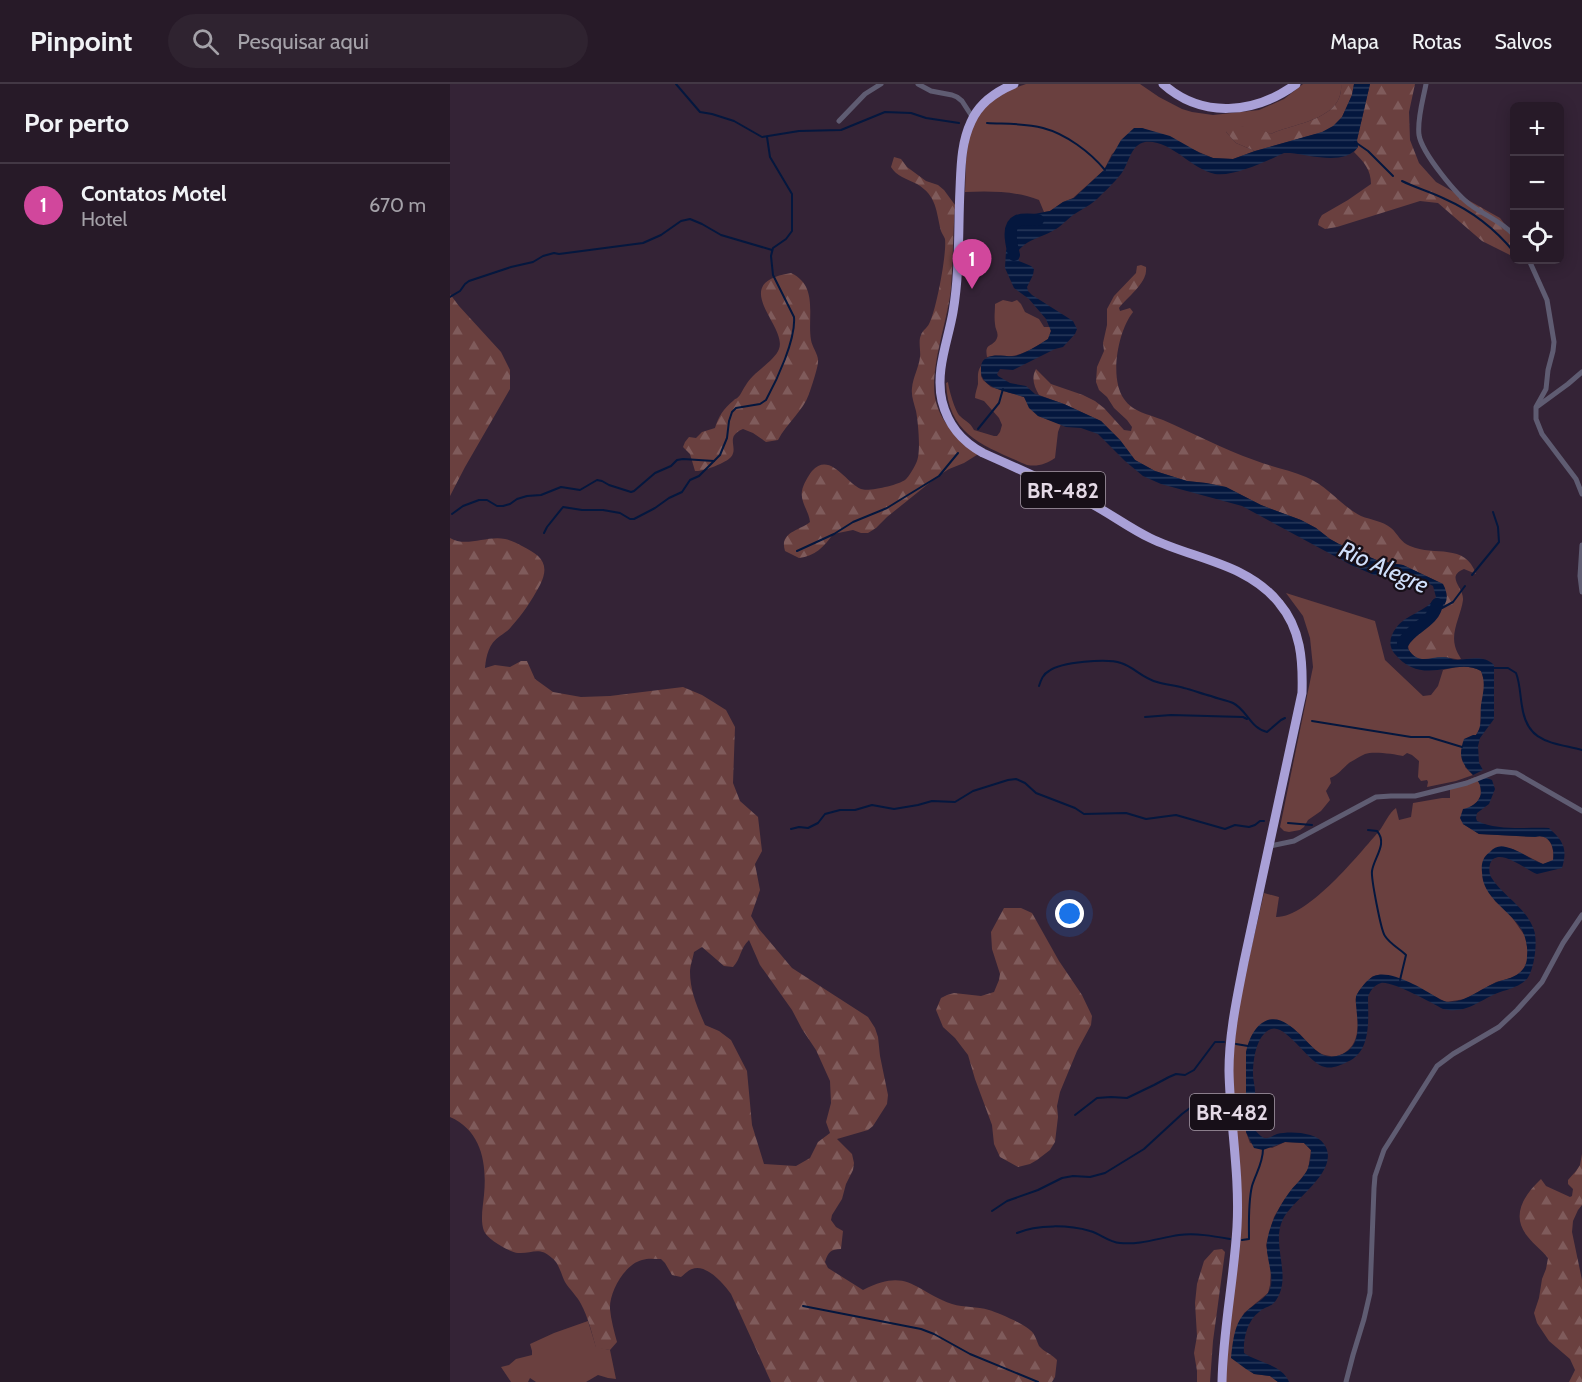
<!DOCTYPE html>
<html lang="pt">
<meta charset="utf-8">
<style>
body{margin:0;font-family:Cabin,sans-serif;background:#2f2330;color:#f1f3f6}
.controls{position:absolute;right:18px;top:18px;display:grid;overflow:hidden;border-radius:9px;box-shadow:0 3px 15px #0003}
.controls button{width:54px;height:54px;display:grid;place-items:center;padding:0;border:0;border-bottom:2px solid #433845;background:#271a28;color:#f1f3f6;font:30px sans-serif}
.you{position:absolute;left:620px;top:830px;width:21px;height:21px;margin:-15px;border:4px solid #fff;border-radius:50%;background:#1a73e8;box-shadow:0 0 0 9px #1a73e833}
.badge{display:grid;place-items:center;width:39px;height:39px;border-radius:50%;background:#b45309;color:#fff;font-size:20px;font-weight:700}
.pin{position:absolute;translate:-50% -50px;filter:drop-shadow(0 2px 3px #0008)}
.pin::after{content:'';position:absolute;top:32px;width:21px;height:18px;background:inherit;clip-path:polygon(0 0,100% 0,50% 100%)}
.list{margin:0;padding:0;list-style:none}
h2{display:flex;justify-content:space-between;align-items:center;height:78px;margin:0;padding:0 24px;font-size:26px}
h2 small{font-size:20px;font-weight:400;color:#a4a1a8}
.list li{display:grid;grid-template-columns:39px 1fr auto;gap:18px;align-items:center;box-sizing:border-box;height:84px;padding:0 24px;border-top:2px solid #433845}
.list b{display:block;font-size:22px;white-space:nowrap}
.list p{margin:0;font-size:20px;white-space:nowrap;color:#a4a1a8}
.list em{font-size:20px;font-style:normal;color:#a4a1a8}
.icon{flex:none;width:33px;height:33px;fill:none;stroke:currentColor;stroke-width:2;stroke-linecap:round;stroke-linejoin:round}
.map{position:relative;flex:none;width:1132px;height:1298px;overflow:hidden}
header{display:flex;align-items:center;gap:36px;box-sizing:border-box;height:84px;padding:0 30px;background:#271a28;border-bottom:2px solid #433845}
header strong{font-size:28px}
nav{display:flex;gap:33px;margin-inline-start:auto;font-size:21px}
.search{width:420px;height:54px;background:#2f2330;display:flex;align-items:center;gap:15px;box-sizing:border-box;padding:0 21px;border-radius:33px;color:#a4a1a8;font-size:22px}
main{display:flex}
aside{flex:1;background:#271a28}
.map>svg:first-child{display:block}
.green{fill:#6a403f}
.forest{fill:url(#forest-firs);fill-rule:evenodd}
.water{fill:url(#water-rules)}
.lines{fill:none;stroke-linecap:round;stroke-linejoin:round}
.stream{stroke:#04173e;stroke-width:2}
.river{stroke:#04173e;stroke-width:12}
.street{stroke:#5f5c72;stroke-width:5}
.highway{stroke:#a9a0d7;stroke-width:9}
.labels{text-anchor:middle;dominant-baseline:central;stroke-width:4.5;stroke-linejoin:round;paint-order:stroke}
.shield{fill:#170f18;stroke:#a69ca8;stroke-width:1.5}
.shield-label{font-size:21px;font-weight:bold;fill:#e4d9e6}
.water-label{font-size:24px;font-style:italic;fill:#cfdffc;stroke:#170f18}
</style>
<header>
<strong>Pinpoint</strong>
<div class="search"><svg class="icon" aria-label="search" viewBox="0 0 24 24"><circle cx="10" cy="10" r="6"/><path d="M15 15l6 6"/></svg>Pesquisar aqui</div>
<nav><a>Mapa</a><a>Rotas</a><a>Salvos</a></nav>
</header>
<main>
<aside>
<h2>Por perto<small></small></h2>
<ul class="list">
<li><span class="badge" style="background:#d1479c">1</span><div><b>Contatos Motel</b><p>Hotel</p></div><em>670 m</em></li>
</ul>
</aside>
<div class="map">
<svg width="1132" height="1298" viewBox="0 0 1132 1298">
<defs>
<pattern id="forest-firs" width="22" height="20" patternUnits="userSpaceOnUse" patternTransform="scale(1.5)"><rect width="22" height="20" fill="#6a403f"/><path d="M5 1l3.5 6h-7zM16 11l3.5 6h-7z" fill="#7f5b5b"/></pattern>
<pattern id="water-rules" width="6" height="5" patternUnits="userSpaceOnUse" patternTransform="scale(1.5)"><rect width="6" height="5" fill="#04173e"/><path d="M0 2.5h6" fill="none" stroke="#28385a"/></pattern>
</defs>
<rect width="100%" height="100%" fill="#342336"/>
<g class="green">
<path d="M576 0H690L709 13 732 25 742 28 763 31 809 26 834 15 853 0H891C894 36 844 39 821 50 811 45 801 46 791 42L776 48 786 59 805 67 783 75 763 74 692 44 662 70 654 86 623 114 613 118 600 127 594 128 589 116C566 107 540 107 515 108L516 77 519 50 534 20 559 6Z"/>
<path d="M553 216 562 218 567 216 571 220 575 228 589 235 594 243H600L601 247 598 255C587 262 575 270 562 272 554 273 546 270 537 273 534 258 543 264 547 254 549 249 545 245 545 240 544 233 545 227 545 220Z"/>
<path d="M531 282V292L533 296 541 303 574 313 588 332 611 340 608 348 605 374C596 380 588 383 577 381 535 362 498 352 496 299L498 298C499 306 505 327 510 332 516 338 519 337 524 346L544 352H547L550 348 552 341 549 334 534 317 525 314C525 309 527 305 528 300 528 292 527 288 531 282Z"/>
<path d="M836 509 925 537 935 576 973 612 981 611 988 602 993 586C1006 583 1019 580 1031 587L1034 596 1035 607 1031 623 1030 644 1026 651 1015 683 1023 691 1006 697 977 703 978 698 977 696 971 697 968 693 969 677 962 671 957 669 953 672C944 670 923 667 915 670 912 671 901 678 899 679 892 685 888 691 880 694L881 699 876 707 880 716 871 727 858 736 854 743 850 746 839 748 834 747 830 743 863 583 860 554 853 532Z"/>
<path d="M1025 693 1030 699 1031 711 1027 718 1019 724 1013 740 1029 750 1085 753C1100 749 1105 764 1103 777L1093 780 1063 765 1034 774 1045 817 1059 829 1075 852 1078 867 1077 877 1073 886 1064 893 1046 898 1015 915 996 918 966 903 923 892C917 898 908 905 906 914 905 916 906 920 907 923 908 938 910 957 897 967 892 971 886 973 880 972 857 971 851 934 817 937L796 968V1048L800 1059 822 1064 835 1058 854 1059 861 1066 858 1086 834 1116 824 1133 816 1161 821 1185 820 1201 818 1209 794 1229 782 1265 804 1290 820 1292 828 1298H773L784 1192 782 975 786 931 814 809 829 813 826 833C858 834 909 770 930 746 935 739 939 729 946 724L949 736 961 733 963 719 992 714H1000V703Z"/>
<polygon points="138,1237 146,1263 160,1266 166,1295 158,1294 148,1291 136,1298 86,1298 80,1294 78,1298 61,1298 51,1283 59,1281 66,1275 82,1271 82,1267 80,1260 104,1249"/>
</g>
<g class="forest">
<path d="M891 0H904L902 11 892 33 884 42 873 48 805 67 786 59 776 48 781 42C794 41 809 44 821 50 844 39 894 36 891 0Z"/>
<path d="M920 0H965L959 28 960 56 969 79 986 98 1050 134 1064 152V173L1032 157 988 119 970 117 887 143 875 145 868 141 869 136 872 131 898 116 921 100C921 86 914 78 904 68L908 63 907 56Z"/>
<path d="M444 73 451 75 457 83 476 97 488 101 494 106 505 121C503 149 503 177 501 204 498 237 478 287 486 318 493 344 510 354 530 369L514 379 499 385 488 392 437 433 426 444 418 449H411L403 446 383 450C374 463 365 472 349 474L335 467C329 448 349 447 360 438 359 427 350 418 352 407 353 401 358 392 362 387 380 367 396 399 411 405 419 408 448 401 455 396 459 393 465 382 467 377 471 367 468 337 466 327 464 319 461 312 462 304 463 293 469 283 470 273 471 267 468 257 471 251 472 247 477 244 479 240 486 228 497 169 495 155 494 152 492 150 491 147 486 127 487 112 467 100 457 95 446 92 441 83Z"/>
<path d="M691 181 696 183C698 199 678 212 669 224L670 227 680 224 683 228C668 247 659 294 674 315 683 328 698 330 713 336 743 349 773 365 804 376 821 383 840 386 856 393 877 401 891 422 911 432 921 436 933 437 941 444 948 450 951 459 960 462 985 473 1015 458 1026 490L1014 485C995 493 1014 503 1013 516 1011 531 1001 547 1005 562 1006 567 1009 571 1011 575 1004 576 999 573 993 573 986 573 980 576 974 576 960 575 955 563 960 552 964 543 971 537 981 534L993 500 953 481 929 477 889 460 880 455 866 444 851 436 811 421 776 403 756 399 737 397 705 387 685 376 670 356 651 337 614 320 589 311C584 302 581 294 586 285L601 300 633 311 645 317 654 324 674 346 681 347 682 343 677 336 664 324 657 313 649 306 646 298 647 283 654 267 653 259 657 241V225L664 212 686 189 687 182Z"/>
<path d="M341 189C369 202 357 233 361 256 362 263 369 271 368 278 368 283 361 305 359 310 353 327 337 339 328 356L316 358 303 349 293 345C274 353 289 363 281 373 276 379 252 388 245 387L240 370 233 363 235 358 239 353 246 354 252 348 265 344C268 333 274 324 283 317 287 313 286 316 290 311 294 304 297 298 303 292 310 285 326 274 329 265 338 242 276 199 341 189Z"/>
<polygon points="0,210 9,222 51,268 60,286 60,305 15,383 0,412"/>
<path d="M0 454C16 464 37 451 55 455 60 456 67 459 72 462 90 471 101 479 90 501 82 516 72 531 61 543 58 547 54 549 50 552 39 559 36 572 35 584L45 581 60 583 71 577H77L85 595 103 608 131 613 160 612 233 603 252 611 276 626 285 643 283 699 290 717 308 733 312 767 305 780 310 806 301 832 309 845 342 884 418 933 425 944 428 953 430 972 438 1011 437 1020 423 1042 418 1046 387 1055 402 1070 404 1079 403 1086 396 1100 392 1115 382 1131 381 1136 386 1143 393 1147 391 1165C381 1165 378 1168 375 1178L378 1184 413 1206C458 1183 463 1206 502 1220 514 1224 527 1222 539 1226 549 1229 577 1241 583 1249 586 1253 587 1258 589 1262 594 1268 602 1270 607 1276L605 1293 602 1298H321L281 1210C274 1200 256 1179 242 1185 238 1186 234 1191 231 1193L222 1191 215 1179 211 1175C204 1175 198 1174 192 1176 175 1180 159 1208 160 1225 161 1236 164 1247 167 1258L160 1266 146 1264C142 1249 138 1233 131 1220 127 1212 120 1206 115 1198 111 1190 109 1179 102 1174 89 1162 82 1170 68 1169 59 1168 37 1155 34 1147 30 1137 33 1122 34 1111 37 1080 32 1047 0 1033ZM299 856 310 881 342 926 352 945 366 966 380 997 381 1019 376 1038 380 1049 368 1058 360 1074 346 1082 314 1080 302 1041 297 987 281 956 269 947 255 941C248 925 240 907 240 888 240 882 243 874 244 868L252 863 274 882 283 883C291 875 290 864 299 856Z"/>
<polygon points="554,824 571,824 582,829 609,877 632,911 642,932 641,941 627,967 610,1008 607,1022 608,1033 605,1058 600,1066 587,1076 580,1080 568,1083 550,1073 544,1060 542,1041 525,995 518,971 505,954 493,943 486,926 491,914 497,911 504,909 531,912 544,908 549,896 550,890 542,865 541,848"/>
<path d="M1132 1070V1121L1128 1126 1123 1137 1122 1148 1132 1196V1298H1119L1125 1286 1120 1275 1099 1257 1087 1239 1084 1229 1089 1214 1092 1195 1096 1185 1098 1174C1092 1166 1084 1161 1078 1153 1060 1132 1074 1111 1091 1095L1096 1102 1120 1113 1122 1112 1123 1105 1118 1100V1096L1126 1087 1130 1081Z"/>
<polygon points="772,1165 775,1168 763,1257 760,1298 747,1298 747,1287 744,1269 747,1252 745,1219 747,1200 754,1177 764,1166"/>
</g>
<g class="water">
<path d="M904 0H920L907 56 908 63C894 82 861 71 840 69H834C817 77 784 93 765 90 741 85 720 55 695 58 680 61 679 80 671 90 664 99 654 108 646 116 639 122 630 126 623 131 618 135 614 139 609 143 596 153 576 154 567 169L569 177 581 182 584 185 583 191 577 203 578 207 582 211 623 237 627 245 625 250 613 263 605 265 563 286 550 285 547 290 548 292 560 299 576 302 585 310 614 320 651 337 670 356 685 376 705 387 737 397 756 399 776 403 811 421 851 436 866 444 880 455 889 460 929 477 953 481 993 500C1012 536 953 530 958 565 969 581 978 573 993 573 998 573 1002 576 1007 576 1020 575 1034 571 1044 581V635L1030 654 1028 662 1029 679 1033 686 1023 691C1011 679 1008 672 1014 655L1023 651H1026C1033 641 1030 632 1031 621 1033 609 1036 599 1031 587 1005 572 973 605 944 569 938 561 940 552 946 544 956 530 976 528 986 513L983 502 974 497 946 491H924L901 481 792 422 711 400 693 392 675 377 648 350 631 344 616 343 588 332 579 324 574 313C560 308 529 305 531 285 531 280 532 276 537 274 545 269 556 273 565 272 577 269 588 261 598 255L601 247 596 235 579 215 564 204 555 184 556 167 559 159 570 138 584 130 600 127 613 118 624 114 654 86 671 56 684 44H692L720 52 750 69 763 74 783 75 805 67 872 48 883 42 892 33 902 11Z"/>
<path d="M1025 693 1037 694 1042 696 1045 705 1039 720 1027 729 1026 734 1027 737C1049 747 1076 743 1099 744 1113 757 1118 764 1112 784L1087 790C1076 786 1047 761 1040 780 1039 784 1039 789 1041 793 1051 809 1068 819 1078 834 1081 839 1085 846 1085 851 1087 862 1084 886 1077 895 1071 901 1061 905 1053 907 1031 914 1018 931 993 925 981 919 943 897 931 899 924 901 920 907 918 913 918 935 922 968 897 978 891 981 882 985 875 983 859 980 836 939 821 945 806 951 803 976 803 990 803 996 805 1002 805 1008 805 1021 804 1033 804 1045 807 1048 810 1052 814 1054 820 1055 823 1051 827 1050 840 1047 866 1048 874 1060 892 1086 843 1115 833 1135 821 1159 840 1187 829 1211 822 1225 819 1220 809 1228 797 1237 793 1255 794 1269 808 1279 832 1280 839 1298H828L820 1292 804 1290 796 1285 781 1274C783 1258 784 1238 797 1227 803 1221 813 1216 818 1209 827 1196 815 1174 817 1159 819 1140 830 1121 841 1106 847 1099 855 1092 858 1084 860 1078 861 1072 861 1066L854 1059 835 1058 813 1066 804 1064 796 1048V968C798 958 803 945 812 939 836 923 856 963 873 971 885 976 900 969 905 958 911 943 905 927 906 912 910 905 917 895 924 892 939 885 970 903 983 911 988 914 993 918 999 918 1016 918 1030 905 1045 899 1054 895 1067 894 1073 885 1076 882 1077 877 1077 872 1078 864 1076 854 1072 846 1060 826 1032 814 1032 788 1031 779 1033 773 1040 768 1044 763 1050 761 1056 763 1070 766 1080 776 1093 780L1103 776C1105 764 1100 749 1085 753L1029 750 1013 740 1010 734 1013 725C1030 722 1037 707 1025 693Z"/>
</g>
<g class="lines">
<g class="stream">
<polyline points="226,0 250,28 262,30 284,37 312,53 349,47 391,46 435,28 461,29 476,34 509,39"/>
<path d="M537 39C555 40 575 39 593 44 616 50 640 68 655 86"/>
<polyline points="905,58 918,67 943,92"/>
<path d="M952 97C966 104 981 108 995 115 1022 127 1046 146 1064 168"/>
<polyline points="0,213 10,207 15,200 19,197 61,183 83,178 93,172 104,169 109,170 193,159 211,151 231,137 240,135 252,140 271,151 322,166"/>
<polyline points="528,345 549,319 553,305"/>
<polyline points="2,430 13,422 29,416 37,416 47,422 53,422 60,420 67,415 77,412 91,411 111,403 130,406 147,396 152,397 159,401 181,408 184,407 205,389 221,382 227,376 233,375 264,377"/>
<path d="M94 449 97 443 113 423 132 426H153L170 429 180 435H184L205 424 219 414 232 408 240 396 249 392 270 371 277 354 279 337 282 328 286 324 310 320 316 316C327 296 346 255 344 233L323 191 321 172 323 164 336 155 342 147V110L320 73 317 53"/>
<polyline points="347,467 384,450 403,438 437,424 458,411 489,392 508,369"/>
<polyline points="1022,491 1049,458 1048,443 1043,428"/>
<polyline points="992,524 1003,518 1015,502"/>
<path d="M1043 584H1058L1066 589C1070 599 1070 611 1072 622 1077 659 1101 658 1132 666"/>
<path d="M589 602C591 596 593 590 599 587 611 578 657 574 671 579 684 583 692 594 707 598 716 601 725 601 734 604 743 606 752 610 761 612 768 615 776 616 783 619 797 626 801 645 817 648L831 636 835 634"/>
<polyline points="695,633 721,631 793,633 797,635"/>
<polyline points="862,637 961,653 979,653 1012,663"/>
<polyline points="838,739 862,741"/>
<polyline points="341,745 349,743 358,744 368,739 375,730 390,726 405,726 422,721 444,725 468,721 482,717 505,718 523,707 558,696 566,695 575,699 586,709 625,724 634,730 676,729 696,735 726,731 775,745 785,741 799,743 805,741 810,737 814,737"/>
<path d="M918 746 927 747C938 760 924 773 922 787 921 794 931 847 935 852 940 860 950 865 956 871L950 896"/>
<polyline points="786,960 798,962"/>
<polyline points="787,1021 796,1022"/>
<polyline points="625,1031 647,1014 661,1013 677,1014 704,1001 719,993 726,990 735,991 744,986 765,958 774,958"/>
<polyline points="542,1127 557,1117 588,1106 612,1094 623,1092 640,1093 655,1089 694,1065 732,1030 748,1018 758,1017 775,1020"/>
<path d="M567 1149C587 1140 620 1141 640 1147 651 1150 658 1158 670 1159 690 1161 709 1154 729 1151 746 1149 763 1152 780 1155"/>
<path d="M792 1156 799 1155C799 1138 798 1119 802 1102 806 1089 813 1079 813 1065"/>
<polyline points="353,1222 471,1245 484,1250 520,1270 588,1298"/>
</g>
<g class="river">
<path d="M564 171C562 162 556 142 567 137 573 134 583 136 588 136"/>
<path d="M953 559C961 543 984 539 987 520"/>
</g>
<g class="street">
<polyline points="468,0 481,7 502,11 507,13 512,17 523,34"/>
<path d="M976 0C973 16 967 35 969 51 972 69 1007 112 1022 122 1036 132 1052 138 1064 151"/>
<polyline points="389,37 415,10 431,0"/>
<polyline points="1079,176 1097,216 1104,258 1103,267 1098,286 1096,305 1086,323 1086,335 1092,350 1126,395 1132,410"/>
<polyline points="1088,322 1118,300 1132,288"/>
<polyline points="1132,461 1130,492 1132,508"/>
<polyline points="820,762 844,757 926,713 941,712 965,712 1017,699 1047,687 1066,689 1132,727"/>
<polyline points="896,1298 903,1271 914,1235 920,1209 924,1104 925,1092 934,1066 987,982 1003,970 1049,943 1067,926 1092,898 1113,859 1132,831"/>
</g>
<g class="highway">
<path d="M564 0C545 8 529 19 521 38 511 59 511 83 510 105 508 146 510 187 503 228 498 257 485 287 492 317 498 341 511 357 533 369 569 385 605 401 640 419 661 430 679 444 700 454 743 475 797 479 829 519 851 545 853 576 852 609L794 878C787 914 779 950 779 987 780 1039 790 1091 787 1143 784 1195 773 1246 772 1298"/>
<path d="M713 0C752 35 805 30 846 0"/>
</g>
</g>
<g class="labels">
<g class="shield">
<rect x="571" y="388" width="84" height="36" rx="4.5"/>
<rect x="740" y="1010" width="84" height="36" rx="4.5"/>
</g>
<g class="shield-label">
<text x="613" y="406">BR-482</text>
<text x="782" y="1028">BR-482</text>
</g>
<g class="water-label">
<text transform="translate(934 483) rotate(24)">Rio Alegre</text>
</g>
</g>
</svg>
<div class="controls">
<button>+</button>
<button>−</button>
<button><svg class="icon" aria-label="locate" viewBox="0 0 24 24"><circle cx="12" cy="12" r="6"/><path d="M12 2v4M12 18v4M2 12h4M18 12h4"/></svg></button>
</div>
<div class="you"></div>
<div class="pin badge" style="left:522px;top:205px;background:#d1479c">1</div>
</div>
</main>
